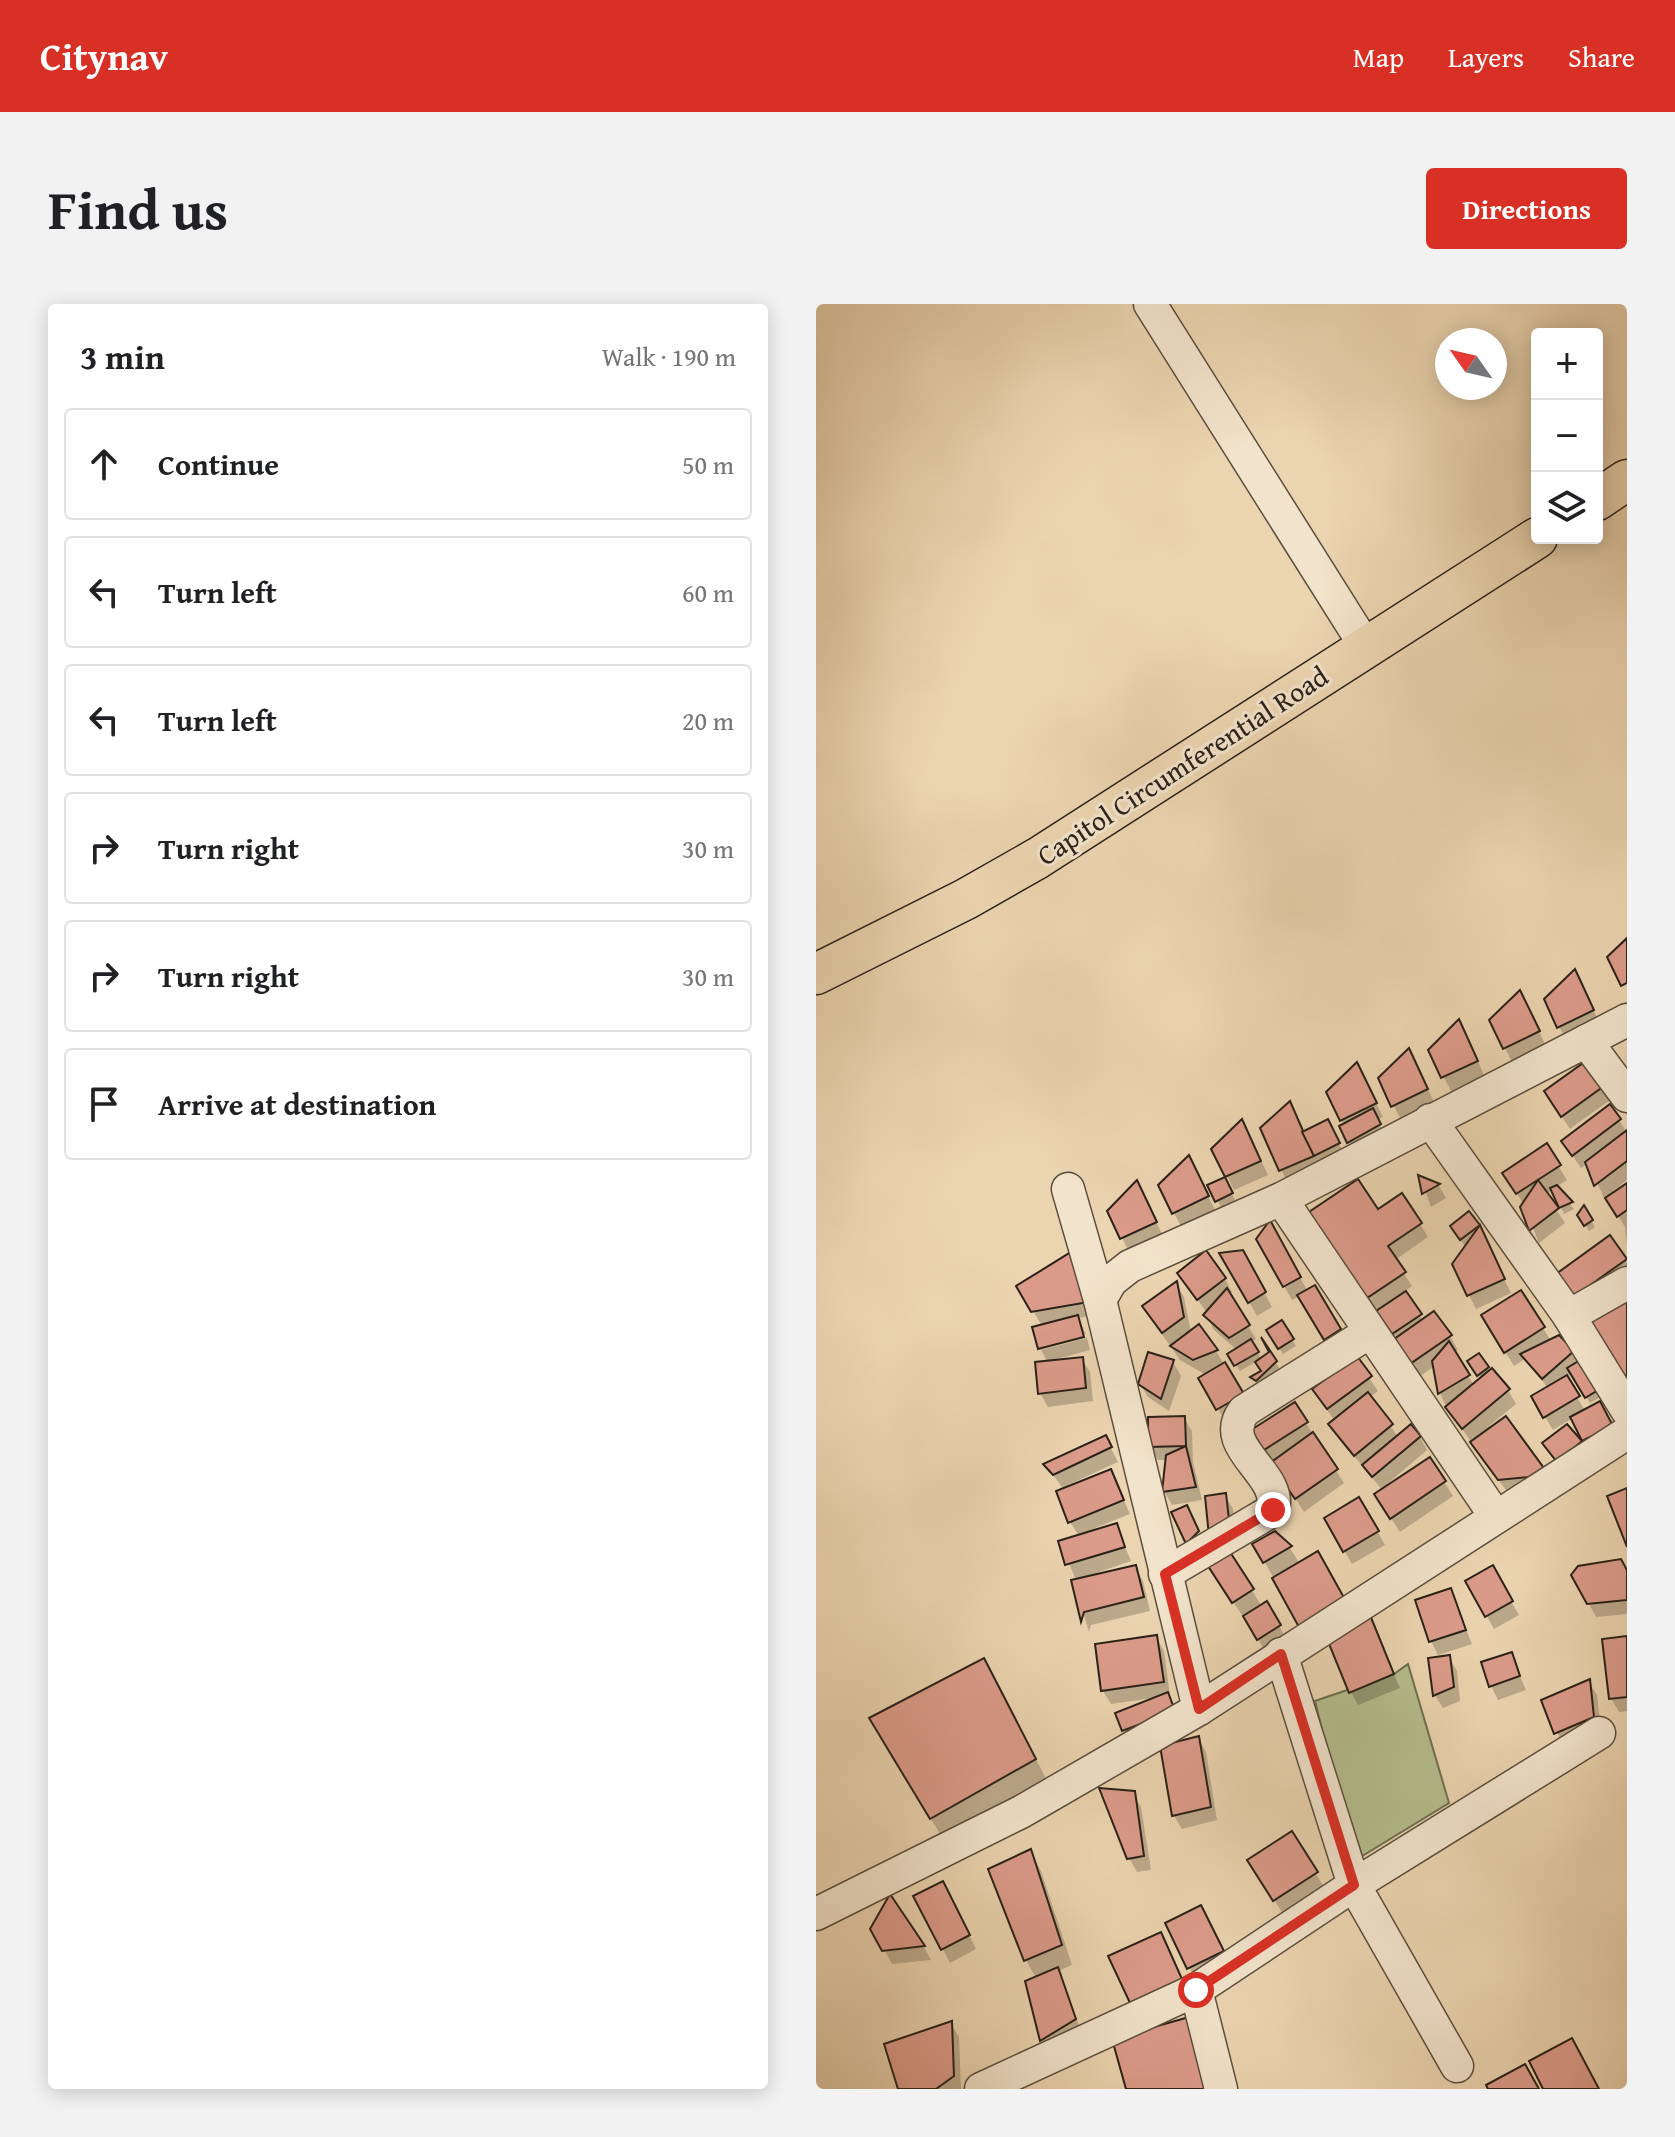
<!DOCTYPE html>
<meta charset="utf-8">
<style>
body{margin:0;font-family:"Gentium Book Plus",serif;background:#f2f2f2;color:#202124}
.controls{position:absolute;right:24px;top:24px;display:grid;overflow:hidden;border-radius:8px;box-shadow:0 4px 20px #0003}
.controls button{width:72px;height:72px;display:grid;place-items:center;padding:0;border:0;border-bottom:2px solid #e0e0e0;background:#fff;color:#202124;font:40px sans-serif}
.compass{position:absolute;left:619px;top:24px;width:72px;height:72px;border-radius:50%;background:#fff;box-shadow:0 4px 20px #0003;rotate:304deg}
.stop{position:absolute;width:24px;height:24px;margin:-18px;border:6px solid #d93025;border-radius:50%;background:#fff}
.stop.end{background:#d93025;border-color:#fff;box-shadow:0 2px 8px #0008}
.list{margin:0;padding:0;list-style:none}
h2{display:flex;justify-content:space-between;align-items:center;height:104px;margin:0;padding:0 32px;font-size:34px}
h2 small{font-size:26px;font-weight:400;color:#757577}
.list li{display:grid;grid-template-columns:52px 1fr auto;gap:24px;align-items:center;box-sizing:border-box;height:112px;margin:0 16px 16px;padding:0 16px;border:2px solid #e0e0e0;border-radius:8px}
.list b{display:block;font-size:30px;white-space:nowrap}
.list em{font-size:26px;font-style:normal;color:#757577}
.icon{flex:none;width:44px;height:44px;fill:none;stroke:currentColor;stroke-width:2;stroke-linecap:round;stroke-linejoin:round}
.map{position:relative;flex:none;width:811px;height:1785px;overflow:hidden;border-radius:8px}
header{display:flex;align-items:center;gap:48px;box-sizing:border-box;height:112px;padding:0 40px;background:#d93025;color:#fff}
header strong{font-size:38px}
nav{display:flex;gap:44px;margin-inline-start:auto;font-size:28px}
.intro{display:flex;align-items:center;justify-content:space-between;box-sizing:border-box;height:192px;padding:0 48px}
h1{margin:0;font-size:56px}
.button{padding:20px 36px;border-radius:8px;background:#d93025;color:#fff;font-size:28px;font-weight:700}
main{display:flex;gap:48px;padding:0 48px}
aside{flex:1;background:#fff;border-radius:8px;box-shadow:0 4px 20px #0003}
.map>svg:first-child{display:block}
.green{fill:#b4bd8d;stroke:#6e6f52;stroke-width:2}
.shadow{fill:#0003}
.building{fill:#dc9b8a;stroke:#292118;stroke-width:2}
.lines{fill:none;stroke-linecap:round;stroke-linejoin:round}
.minor-casing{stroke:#5a4e3e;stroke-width:35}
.major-casing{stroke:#292118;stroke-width:43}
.minor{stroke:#f2e3cc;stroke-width:32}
.major{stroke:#ebd4b0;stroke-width:40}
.route{stroke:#d93025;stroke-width:10}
.labels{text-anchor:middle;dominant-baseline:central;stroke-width:6;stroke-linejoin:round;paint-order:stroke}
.street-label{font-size:28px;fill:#292118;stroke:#f2e3cc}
</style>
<header>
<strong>Citynav</strong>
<nav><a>Map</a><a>Layers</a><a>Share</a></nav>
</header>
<div class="intro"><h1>Find us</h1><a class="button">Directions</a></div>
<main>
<aside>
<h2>3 min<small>Walk · 190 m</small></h2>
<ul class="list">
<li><svg class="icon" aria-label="ahead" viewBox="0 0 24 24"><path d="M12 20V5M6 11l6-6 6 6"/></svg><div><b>Continue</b></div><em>50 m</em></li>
<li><svg class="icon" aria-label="left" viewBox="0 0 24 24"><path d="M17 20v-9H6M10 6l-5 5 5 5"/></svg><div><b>Turn left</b></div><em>60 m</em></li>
<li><svg class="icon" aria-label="left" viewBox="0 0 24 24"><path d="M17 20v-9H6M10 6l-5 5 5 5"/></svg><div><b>Turn left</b></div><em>20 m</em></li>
<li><svg class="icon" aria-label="right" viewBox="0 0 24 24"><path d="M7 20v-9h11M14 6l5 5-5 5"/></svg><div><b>Turn right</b></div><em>30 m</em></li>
<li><svg class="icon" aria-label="right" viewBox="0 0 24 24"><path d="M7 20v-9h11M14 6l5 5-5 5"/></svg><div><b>Turn right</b></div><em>30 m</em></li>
<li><svg class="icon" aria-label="arrive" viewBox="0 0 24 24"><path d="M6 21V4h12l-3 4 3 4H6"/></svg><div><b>Arrive at destination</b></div></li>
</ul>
</aside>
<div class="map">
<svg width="811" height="1785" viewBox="0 0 811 1785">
<rect width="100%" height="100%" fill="#ebd4b0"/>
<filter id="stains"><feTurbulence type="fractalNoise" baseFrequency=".0025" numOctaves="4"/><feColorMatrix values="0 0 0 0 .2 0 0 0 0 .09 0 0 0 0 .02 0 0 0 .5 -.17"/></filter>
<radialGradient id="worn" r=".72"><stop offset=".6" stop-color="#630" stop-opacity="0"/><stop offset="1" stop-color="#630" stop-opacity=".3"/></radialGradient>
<polygon class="green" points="592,1360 633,1499 538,1557 499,1397 578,1370"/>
<g class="shadow">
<polygon points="766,681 784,720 751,736 743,723"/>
<polygon points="711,702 730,742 696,758 689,744"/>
<polygon points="650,731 668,771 635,787 614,746"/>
<polygon points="600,760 619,800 585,816 564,775"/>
<polygon points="548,774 567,813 561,816 567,827 536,844 525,823 529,821 525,816"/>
<polygon points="786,783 794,796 754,825 738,801"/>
<polygon points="803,816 811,829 811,876 797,887 798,890 811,882 811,941 809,923 790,892 788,894 772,859 765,864 756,851"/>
<polygon points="515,824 526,846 500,858 504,866 473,880 465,866 488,829"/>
<polygon points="433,831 452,871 418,886 398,845"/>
<polygon points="730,842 751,876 740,883 758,905 748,910 737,885 730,890 749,919 723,939 708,901 697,883"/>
<polygon points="380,867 399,906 365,922 358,909"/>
<polygon points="605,874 623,882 630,894 615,903"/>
<polygon points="408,875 419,896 405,903 394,882"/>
<polygon points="328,892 347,932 313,948 293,907"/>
<polygon points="768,904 779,923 773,927 763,911"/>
<polygon points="561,908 604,920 612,933 579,956 596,982 588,988 607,1017 634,1032 642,1046 638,1048 658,1082 666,1076 654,1057 662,1051 674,1069 692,1086 700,1100 673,1122 731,1172 692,1189 631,1104 624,1089 619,1062 600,1075 562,1006 558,1009 500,924"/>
<polygon points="454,919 492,988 498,984 531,1040 517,1048 484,992 476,996 442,935"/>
<polygon points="662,922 695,989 660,1005 638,960 650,943 644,936"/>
<polygon points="794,934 811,958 811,974 766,1006 750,984"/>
<polygon points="426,948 456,1003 441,1012 406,950"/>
<polygon points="254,951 289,1010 262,1014 270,1030 225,1042 225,1045 219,1024 226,1022 203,983"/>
<polygon points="363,969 409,975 416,988 413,991 440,1035 435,1038 446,1056 454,1050 463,1064 452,1072 452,1078 445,1083 437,1074 447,1067 441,1057 424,1067 414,1050 421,1046 397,1025 391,1009"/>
<polygon points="360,980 368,993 375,1029 400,1047 434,1104 410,1118 384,1074 390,1071 364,1056 336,1016"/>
<polygon points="705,988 735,1037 756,1049 786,1092 774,1099 756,1069 750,1074 769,1107 783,1099 776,1149 757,1114 737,1126 717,1093 732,1084 709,1055 698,1062 675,1025"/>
<polygon points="465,1018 480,1042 467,1050 453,1026"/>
<polygon points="271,1034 274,1046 241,1055 266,1055 274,1068 277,1097 232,1103 224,1089 232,1059 225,1046"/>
<polygon points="540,1054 562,1087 554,1093 582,1133 604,1133 611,1146 569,1182 571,1185 614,1155 637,1192 584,1228 569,1205 567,1187 523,1134 515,1120 519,1117 506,1099"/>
<polygon points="357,1058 365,1072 353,1107 332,1093 324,1079"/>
<polygon points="368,1114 376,1127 377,1158 386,1196 356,1201 348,1187 351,1156 342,1156 334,1143"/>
<polygon points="490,1119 528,1179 488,1208 445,1140"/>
<polygon points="289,1133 302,1158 252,1181 253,1184 295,1167 314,1210 279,1224 280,1227 300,1221 315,1257 260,1276 244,1238 263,1232 254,1218 248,1186 230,1161"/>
<polygon points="409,1191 417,1205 419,1230 391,1193"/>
<polygon points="543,1195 569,1241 536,1260 510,1215"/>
<polygon points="459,1230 474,1244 484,1260 494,1337 439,1241"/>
<polygon points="319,1263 327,1277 334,1307 275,1321 273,1328 258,1278"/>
<polygon points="676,1264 703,1311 678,1325 652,1278"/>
<polygon points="811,1269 811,1310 780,1313 758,1271"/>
<polygon points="403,1276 436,1286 444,1300 436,1305 438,1308 451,1300 471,1336 450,1348"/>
<polygon points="634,1286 656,1340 622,1351 615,1337"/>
<polygon points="553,1313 584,1384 542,1401 535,1388"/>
<polygon points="340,1333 348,1347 354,1392 316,1440 301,1410 337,1394 295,1400 287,1387 281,1342"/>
<polygon points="811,1334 811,1407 803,1408 795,1394"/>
<polygon points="695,1351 710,1386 682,1396 675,1382"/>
<polygon points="633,1353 641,1367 644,1397 627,1404 619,1391 614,1356"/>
<polygon points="773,1378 781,1391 785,1427 748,1443 727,1398"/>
<polygon points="182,1383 234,1482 130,1540 70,1440"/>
<polygon points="382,1434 390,1448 401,1516 366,1525 358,1512 347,1443"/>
<polygon points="317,1489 325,1503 335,1566 321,1568 313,1554"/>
<polygon points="476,1530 508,1583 467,1610 442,1570"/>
<polygon points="214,1547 225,1567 256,1661 242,1667 266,1729 234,1750 226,1737 212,1678 220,1674 210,1656"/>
<polygon points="100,1593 134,1593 160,1645 134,1659"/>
<polygon points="74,1594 108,1643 115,1656 76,1660 57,1625"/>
<polygon points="392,1617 414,1662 381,1678 351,1620"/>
<polygon points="135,1720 143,1733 145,1785 84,1785"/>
</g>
<g class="building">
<polygon points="811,634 811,679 805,682 791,653"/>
<polygon points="759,665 778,706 741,724 728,695"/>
<polygon points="704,686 724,727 687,745 673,716"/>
<polygon points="643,715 662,757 625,774 612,746"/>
<polygon points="593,744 612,785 575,803 562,774"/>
<polygon points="770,757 788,782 745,813 728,787"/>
<polygon points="541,758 561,799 524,817 510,788"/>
<polygon points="474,797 498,852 463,867 444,824"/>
<polygon points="794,800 805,815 756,852 745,837"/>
<polygon points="557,804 565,820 531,839 523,822"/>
<polygon points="426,815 445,857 409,873 395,845"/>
<polygon points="512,815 524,839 498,852 486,828"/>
<polygon points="811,826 811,857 778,882 769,858"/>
<polygon points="731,839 745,861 700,890 686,869"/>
<polygon points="373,851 393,892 356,910 342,881"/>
<polygon points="602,871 624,880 606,890"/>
<polygon points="409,873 417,889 399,898 391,881"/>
<polygon points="542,875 562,905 586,889 606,919 572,942 590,968 548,996 490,910"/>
<polygon points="321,876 341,918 304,935 291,907"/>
<polygon points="722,876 743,904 713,927 704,903"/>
<polygon points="811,879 811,906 801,913 789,894"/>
<polygon points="741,881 757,898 743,904 734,884"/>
<polygon points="768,901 777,916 768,922 761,911"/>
<polygon points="653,907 664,921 644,936 634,922"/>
<polygon points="454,916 485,973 467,983 440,935"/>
<polygon points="664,921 689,975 651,992 636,960"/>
<polygon points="794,931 811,955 756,994 740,970"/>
<polygon points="390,946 410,974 381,996 361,969"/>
<polygon points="427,946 450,988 432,999 403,949"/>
<polygon points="255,948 284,996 215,1008 200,982"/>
<polygon points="361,977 368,1013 346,1029 326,1002"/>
<polygon points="499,981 525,1025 508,1036 481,991"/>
<polygon points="411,984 434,1021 413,1034 387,1011"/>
<polygon points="705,986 729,1023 688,1049 665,1011"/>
<polygon points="590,987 606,1010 576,1030 560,1007"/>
<polygon points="811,987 811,1088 765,1014"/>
<polygon points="618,1007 636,1031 591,1062 574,1038"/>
<polygon points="262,1011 268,1033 222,1045 216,1023"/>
<polygon points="466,1016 478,1035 462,1045 450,1026"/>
<polygon points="383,1020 402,1046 377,1056 354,1042"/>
<polygon points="743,1031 758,1047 726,1075 704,1050"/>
<polygon points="445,1033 461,1057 440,1077 434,1073 445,1067 439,1058 453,1048"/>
<polygon points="435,1035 443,1048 418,1062 411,1050"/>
<polygon points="633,1037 654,1071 622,1090 616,1057"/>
<polygon points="332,1048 358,1056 345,1095 322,1080"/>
<polygon points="663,1049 673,1063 661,1072 651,1057"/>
<polygon points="541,1052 556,1072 511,1105 496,1085"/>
<polygon points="267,1053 270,1084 222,1090 219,1058"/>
<polygon points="766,1055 784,1085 769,1094 751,1064"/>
<polygon points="409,1058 428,1090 400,1106 382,1074"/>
<polygon points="676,1064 694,1085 646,1125 629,1103"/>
<polygon points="751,1071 764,1092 727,1114 715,1092"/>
<polygon points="552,1088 577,1120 538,1152 512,1120"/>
<polygon points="784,1097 797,1122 766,1137 754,1113"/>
<polygon points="479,1098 492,1118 448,1146 435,1126"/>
<polygon points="369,1112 370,1142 332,1143 332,1113"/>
<polygon points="690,1112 733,1171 682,1176 654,1138"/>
<polygon points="595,1120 605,1132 556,1173 546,1161"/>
<polygon points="751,1120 766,1137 741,1158 726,1139"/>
<polygon points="497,1128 522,1165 479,1195 454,1159"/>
<polygon points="290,1131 296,1143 237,1171 227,1160"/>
<polygon points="370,1142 380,1183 346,1188 350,1151"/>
<polygon points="614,1153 630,1177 574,1215 558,1190"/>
<polygon points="295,1165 308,1196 252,1219 240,1187"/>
<polygon points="811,1184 811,1243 791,1192"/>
<polygon points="410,1189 413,1216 393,1232 389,1192"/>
<polygon points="543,1193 563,1227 527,1248 508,1214"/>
<polygon points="371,1201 383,1227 370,1240 355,1208"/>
<polygon points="301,1219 309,1243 249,1261 242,1237"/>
<polygon points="459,1227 476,1242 447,1259 436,1240"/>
<polygon points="502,1247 531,1299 484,1325 456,1274"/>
<polygon points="414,1248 438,1285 416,1299 392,1262"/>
<polygon points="805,1255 811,1266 811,1296 771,1300 755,1271 762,1262"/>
<polygon points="320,1261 328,1293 268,1308 265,1318 255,1276"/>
<polygon points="677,1261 697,1297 669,1313 649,1277"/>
<polygon points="635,1284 650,1326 613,1338 599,1296"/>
<polygon points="451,1297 465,1321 441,1336 427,1312"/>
<polygon points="554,1311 578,1370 533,1389 509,1330"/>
<polygon points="341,1331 348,1378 285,1387 279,1340"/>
<polygon points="811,1332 811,1393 793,1395 786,1335"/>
<polygon points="696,1348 704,1372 673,1383 665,1358"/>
<polygon points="634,1351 638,1383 617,1392 612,1354"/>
<polygon points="168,1354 220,1455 114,1515 53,1414"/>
<polygon points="774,1375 778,1413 738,1430 725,1396"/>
<polygon points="352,1388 359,1407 306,1427 299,1409"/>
<polygon points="383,1432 395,1503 356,1512 344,1442"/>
<polygon points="283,1484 319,1487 328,1552 311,1555"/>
<polygon points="476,1527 502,1568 457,1597 431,1556"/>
<polygon points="215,1545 246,1641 208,1657 172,1565"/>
<polygon points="127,1577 154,1631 125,1646 97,1592"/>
<polygon points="74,1590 109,1642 66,1647 54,1625"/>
<polygon points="385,1601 408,1647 371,1665 349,1619"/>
<polygon points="345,1628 366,1675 314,1699 292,1652"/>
<polygon points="242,1663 260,1715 224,1737 209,1677"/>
<polygon points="373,1713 394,1785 310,1785 296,1735"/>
<polygon points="136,1717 138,1772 120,1785 82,1785 68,1740"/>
<polygon points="756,1734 783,1785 727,1785 713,1757"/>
<polygon points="709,1760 723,1785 672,1785 670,1781"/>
</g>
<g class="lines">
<g class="minor-casing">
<g id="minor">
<polyline points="334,0 550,343"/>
<polyline points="770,737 811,792"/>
<polyline points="614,816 753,1012 811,1106"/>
<polyline points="252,885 284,996 383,1405"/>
<polyline points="465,895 680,1213"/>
<polyline points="284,996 295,977 314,962 465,895 811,716"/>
<polyline points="753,1012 811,979"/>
<path d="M349 1270 457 1206C467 1169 400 1144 428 1107L554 1028"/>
<polyline points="0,1610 205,1508 383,1405 811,1129"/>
<polyline points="380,1686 405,1785"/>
<polyline points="641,1762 538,1581 783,1429"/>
<polyline points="165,1785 380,1686 538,1581 465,1350"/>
</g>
</g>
<g class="major-casing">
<g id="major">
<polyline points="781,196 811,176"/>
<polyline points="0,670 150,595 222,554 721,234"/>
</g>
</g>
<use href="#minor" class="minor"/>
<use href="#major" class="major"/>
</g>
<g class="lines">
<polyline class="route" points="380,1686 538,1581 465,1350 383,1405 349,1270 457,1206"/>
</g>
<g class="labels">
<g class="street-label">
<text transform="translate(366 461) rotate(-33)">Capitol Circumferential Road</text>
</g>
</g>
<rect width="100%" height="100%" filter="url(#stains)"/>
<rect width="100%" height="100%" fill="url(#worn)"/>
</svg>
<div class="controls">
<button>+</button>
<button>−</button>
<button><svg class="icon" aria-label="layers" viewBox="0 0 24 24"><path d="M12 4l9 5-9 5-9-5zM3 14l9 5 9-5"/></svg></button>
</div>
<svg class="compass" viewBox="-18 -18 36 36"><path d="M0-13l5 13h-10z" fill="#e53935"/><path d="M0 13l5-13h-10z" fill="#757577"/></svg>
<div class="stop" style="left:380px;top:1686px"></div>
<div class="stop end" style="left:457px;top:1206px"></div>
</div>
</main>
